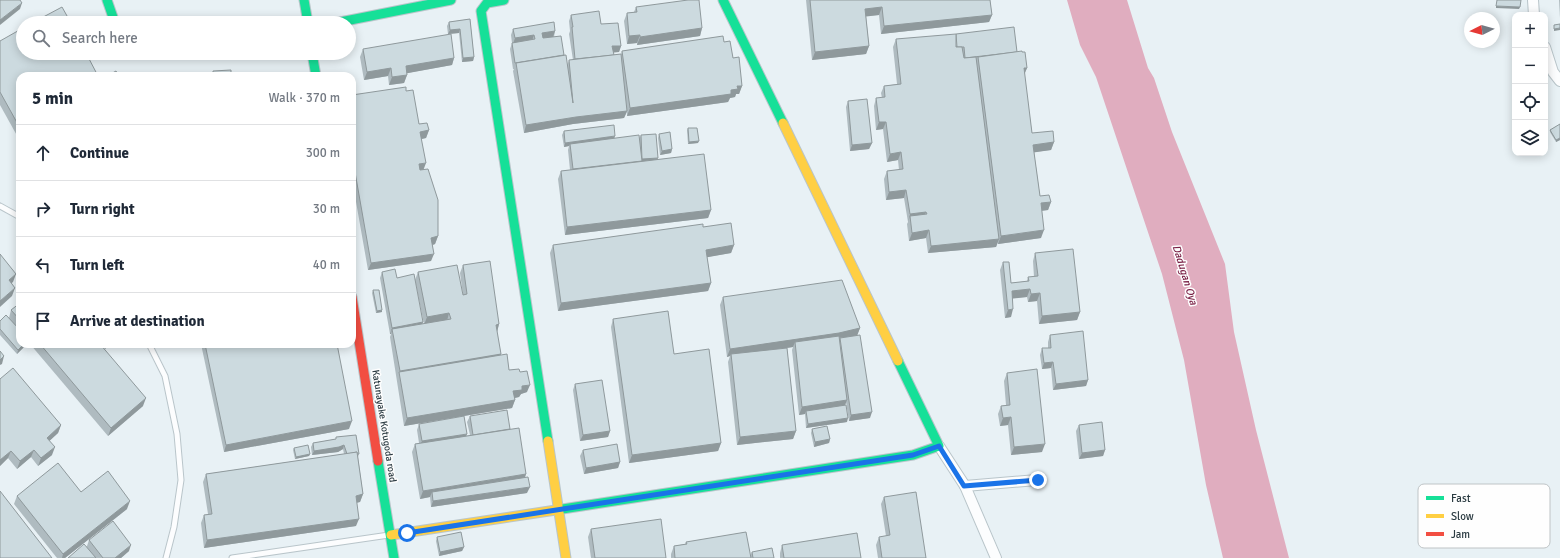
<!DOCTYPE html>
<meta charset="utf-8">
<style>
body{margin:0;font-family:Signika,sans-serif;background:#f2f2f3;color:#1f2937}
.controls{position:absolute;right:12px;top:12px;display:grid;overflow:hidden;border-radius:8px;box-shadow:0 2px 10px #0003}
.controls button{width:36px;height:36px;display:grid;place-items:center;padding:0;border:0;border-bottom:1px solid #e0e1e3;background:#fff;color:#1f2937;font:20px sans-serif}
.compass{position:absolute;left:1464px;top:12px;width:36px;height:36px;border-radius:50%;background:#fff;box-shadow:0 2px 10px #0003;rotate:264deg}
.stop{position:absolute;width:12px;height:12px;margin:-9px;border:3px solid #1a73e8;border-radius:50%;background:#fff}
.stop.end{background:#1a73e8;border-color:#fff;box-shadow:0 1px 4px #0008}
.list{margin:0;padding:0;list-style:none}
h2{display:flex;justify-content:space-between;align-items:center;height:52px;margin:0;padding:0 16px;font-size:17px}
h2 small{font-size:13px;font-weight:400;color:#747a83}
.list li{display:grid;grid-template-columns:26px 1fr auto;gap:12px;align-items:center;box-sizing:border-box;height:56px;padding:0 16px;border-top:1px solid #e0e1e3}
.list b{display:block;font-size:15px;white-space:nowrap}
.list em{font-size:13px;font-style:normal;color:#747a83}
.icon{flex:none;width:22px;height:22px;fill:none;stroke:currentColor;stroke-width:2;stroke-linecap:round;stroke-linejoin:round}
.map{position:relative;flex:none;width:1560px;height:558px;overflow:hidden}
.search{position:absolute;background:#fff;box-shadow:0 2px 10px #0003;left:16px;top:16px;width:340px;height:44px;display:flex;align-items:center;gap:10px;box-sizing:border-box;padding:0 14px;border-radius:22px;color:#747a83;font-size:15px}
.panel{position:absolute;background:#fff;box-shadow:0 2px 10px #0003;left:16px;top:72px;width:340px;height:276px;border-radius:12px}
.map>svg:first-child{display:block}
.water{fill:#e0adbf}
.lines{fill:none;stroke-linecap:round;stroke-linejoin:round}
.lane-casing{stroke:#b9c5ca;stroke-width:7}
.street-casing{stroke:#b9c5ca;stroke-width:12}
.fast-casing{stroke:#b9c5ca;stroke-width:11}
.slow-casing{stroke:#b9c5ca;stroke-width:11}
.jam-casing{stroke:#b9c5ca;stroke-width:11}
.lane{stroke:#fcfdfe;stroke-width:5}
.street{stroke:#fcfdfe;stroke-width:10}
.fast{stroke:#16e098;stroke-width:9}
.slow{stroke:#ffcf43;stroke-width:9}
.jam{stroke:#f24e42;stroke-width:9}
.wall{fill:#afbbc0}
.shaded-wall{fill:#8f999c}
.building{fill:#ccdadf;stroke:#8f999c}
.route{stroke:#1a73e8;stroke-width:5}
.labels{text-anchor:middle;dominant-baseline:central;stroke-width:3;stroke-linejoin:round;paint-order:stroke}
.street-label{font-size:10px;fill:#2b3b42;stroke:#fefefe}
.water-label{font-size:11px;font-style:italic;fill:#7a2146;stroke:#fefefe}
.key{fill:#fefefe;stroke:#bfc4c6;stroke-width:1}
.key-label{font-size:11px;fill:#2b3b42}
</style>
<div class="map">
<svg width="1560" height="558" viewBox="0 0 1560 558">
<rect width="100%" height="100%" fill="#e8f1f5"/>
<polygon class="water" points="1067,0 1127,0 1148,68 1154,78 1172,132 1225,264 1234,332 1256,430 1289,558 1223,558 1206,485 1184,360 1162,274 1096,77 1080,45"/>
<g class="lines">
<g class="lane-casing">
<g id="lane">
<polyline points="0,206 20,217"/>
<polyline points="149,344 165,376 177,434 181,480 174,527 166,558"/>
<polyline points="232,558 389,535"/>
</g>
</g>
<g class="street-casing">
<g id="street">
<polyline points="1533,0 1534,15"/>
<polyline points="1545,47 1553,72 1560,81"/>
<polyline points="939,446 965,486 996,558"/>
<polyline points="965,486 1037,480"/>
</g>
</g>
<g class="fast-casing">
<g id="fast">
<polyline points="107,0 115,23"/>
<polyline points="304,0 308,23"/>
<polyline points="504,0 487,3 481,11 548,441"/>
<polyline points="723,0 783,123"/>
<polyline points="335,23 451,0"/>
<polyline points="312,53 316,76"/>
<polyline points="378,461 394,558"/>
<polyline points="556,510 913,455 939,446 898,361"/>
</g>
</g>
<g class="slow-casing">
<g id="slow">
<polyline points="783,123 898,361"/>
<polyline points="548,441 566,558"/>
<polyline points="391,535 556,510"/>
</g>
</g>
<g class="jam-casing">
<polyline id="jam" points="352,297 378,461"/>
</g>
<use href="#lane" class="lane"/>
<use href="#street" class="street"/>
<use href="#fast" class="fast"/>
<use href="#slow" class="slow"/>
<use href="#jam" class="jam"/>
</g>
<g class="wall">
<polygon points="806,0 990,0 992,15 989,22 881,34 879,15 866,16 869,46 866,54 812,60"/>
<polygon points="1559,0 1560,0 1560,18"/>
<polygon points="636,7 702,28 700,36 637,45 637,43 627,44 624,21 627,13 634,12"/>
<polygon points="571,15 601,24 621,46 619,52 613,52 613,55 621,54 622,51 724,42 733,58 742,86 739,94 736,94 735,97 730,98 728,102 627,116 627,112 624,118 573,124 524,133 513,71 514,69 513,69 510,49 512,43 511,35 513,29 555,31 554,37 564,55 567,66 569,60 573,60 569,34 570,31 569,21"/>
<polygon points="470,19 474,57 473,61 462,62 459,33 448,34 447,26 449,22"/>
<polygon points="896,39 1017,52 1027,68 1024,75 1032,133 1054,142 1051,150 1034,152 1040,196 1051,202 1048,210 1042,211 1041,238 998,244 998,242 996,247 928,253 926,238 909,241 907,224 908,222 904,198 886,200 884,179 887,171 899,170 898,160 887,162 883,129 876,130 874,106 876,98 882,98 881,93 884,86 897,84 893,47"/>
<polygon points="0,41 20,76 20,141 0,105"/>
<polygon points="363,49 454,58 452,65 407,73 407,75 404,83 389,85 388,76 364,80 360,57"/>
<polygon points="406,91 419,124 429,130 426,138 421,139 423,170 438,236 435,244 433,245 431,261 368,270 352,179 352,95"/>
<polygon points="848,101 872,143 869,149 850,151 846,107"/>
<polygon points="1560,124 1560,140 1556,142 1550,132 1550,130"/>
<polygon points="688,128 698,143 688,144 687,130"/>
<polygon points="564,131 614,138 639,139 641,135 657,160 711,210 708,218 565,235 558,179 561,171 570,170 568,150 569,146 564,147 562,135"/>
<polygon points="659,134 672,149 671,153 660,155 658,138"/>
<polygon points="703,227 734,245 731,253 707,257 711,283 708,291 558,311 550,253 553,245"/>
<polygon points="1035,253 1080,312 1077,320 1039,324 1037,301 1028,302 1027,297 1012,298 1011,317 1005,318 1000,270 1003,262 1011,283 1027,281 1028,277 1034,277 1033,261"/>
<polygon points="463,265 499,324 497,332 500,355 509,370 520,372 527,392 521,394 519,397 514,398 515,400 512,408 404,426 390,337 391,334 390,334 380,278 382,272 397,278 423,322 422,324 424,324 415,280 418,272 463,295 460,273"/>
<polygon points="373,290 382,312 376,313 372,293"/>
<polygon points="723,297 860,328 857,335 870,418 849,421 846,402 845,405 847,422 806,428 805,414 799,415 792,350 793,347 787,348 796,431 793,439 737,445 728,362 730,356 727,357 720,305"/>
<polygon points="20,303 20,344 27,344 17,354 0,335 0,321 9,318 11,310"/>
<polygon points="613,319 674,354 721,443 718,451 629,463 611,327"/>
<polygon points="1050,335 1088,380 1086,386 1053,390 1051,368 1042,369 1040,355 1042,348 1048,348 1048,342"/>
<polygon points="30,344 100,344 143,406 108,436"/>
<polygon points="101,344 111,344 105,349"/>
<polygon points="201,344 337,344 349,429 224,452"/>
<polygon points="1007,373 1042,452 1011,455 1008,425 1000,426 998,414 1001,406 1006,405 1004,381"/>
<polygon points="0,379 61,425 58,433 49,441 52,455 38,466 31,457 17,469 8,458 0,466"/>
<polygon points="575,384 610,431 608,437 580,441 573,390"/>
<polygon points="470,416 510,429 526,474 525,478 527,493 431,507 430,497 420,499 412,452 415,444 419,443 417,430 419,424 466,436 470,435 467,422"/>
<polygon points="1079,425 1105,450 1103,456 1079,459 1076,431"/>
<polygon points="812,429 830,439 829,443 814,447 811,433"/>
<polygon points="336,437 359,454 358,457 363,494 360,502 357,503 356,526 204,548 201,523 204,515 208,514 203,482 206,474 344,454 343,449 338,452 312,455 311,447 313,443 336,439"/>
<polygon points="294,448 310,454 309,456 295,459 293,450"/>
<polygon points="583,450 620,462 618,468 584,474 580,456"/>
<polygon points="81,492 127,509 65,558 57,558 14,504 17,496"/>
<polygon points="884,497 926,558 878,558 876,545 879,537 886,536 881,504"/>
<polygon points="591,529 666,558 591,558 588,537"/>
<polygon points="437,537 464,547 462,551 439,556 436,541"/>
<polygon points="89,540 129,551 121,558 68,558 87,546"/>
<polygon points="686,542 750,556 752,552 774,558 671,558 671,554 674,546 685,544"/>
<polygon points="782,545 861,558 780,558 780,553"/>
</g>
<g class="shaded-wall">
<polygon points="22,3 20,9 0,25 0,20"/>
<polygon points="1496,6 1520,7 1519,9 1496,8"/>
<polygon points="882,7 879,15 862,17 865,9"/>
<polygon points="992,15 989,22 881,34 884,26"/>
<polygon points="702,28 700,36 637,45 640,37"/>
<polygon points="1560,28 1560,30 1554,31 1554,29"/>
<polygon points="460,29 459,33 448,34 450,30"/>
<polygon points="555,31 553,37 540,39 542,33"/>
<polygon points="534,35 532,41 513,44 515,38"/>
<polygon points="640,35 637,43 627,44 629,36"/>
<polygon points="612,46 621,46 619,52 610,53"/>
<polygon points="869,46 866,54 812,60 815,52"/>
<polygon points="474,57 473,61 462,62 463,58"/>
<polygon points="454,58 452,65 403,74 406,66"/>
<polygon points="391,68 388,76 364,80 367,72"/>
<polygon points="1024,68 1027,68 1024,75"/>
<polygon points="407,75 404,83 389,85 392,77"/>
<polygon points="737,86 742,86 739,94 736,94 735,97 730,98 728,102 627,116 630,108 731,90"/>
<polygon points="627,111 624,118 573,124 524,133 526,125 576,117"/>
<polygon points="879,122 886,122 883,129 876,130"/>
<polygon points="429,130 426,138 417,140 420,132"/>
<polygon points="615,136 614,140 570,144 569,146 564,147 565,143"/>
<polygon points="1560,138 1560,140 1556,142 1556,140"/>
<polygon points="699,141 698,143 688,144 689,142"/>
<polygon points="1054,142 1051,150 1030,153 1033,145"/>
<polygon points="872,143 869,149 850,151 852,145"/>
<polygon points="672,149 671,153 660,155 662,151"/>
<polygon points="901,152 898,160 887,162 890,154"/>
<polygon points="658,158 656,162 641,162 642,159"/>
<polygon points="426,163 423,171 416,172 419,164"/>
<polygon points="906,190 904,198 886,200 889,192"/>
<polygon points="1051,202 1048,210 1038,211 1041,203"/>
<polygon points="711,210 708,218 565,235 567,227"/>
<polygon points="926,212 923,219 910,216 908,222 910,214"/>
<polygon points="929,230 926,238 909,241 912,233"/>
<polygon points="1044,230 1041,238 998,244 1001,236"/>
<polygon points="438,236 435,244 429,246 431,238"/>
<polygon points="999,239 996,247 928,253 931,246"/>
<polygon points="734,245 731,253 703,258 706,250"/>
<polygon points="434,254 431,261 368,270 371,263"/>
<polygon points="16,274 13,282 6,288 9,280"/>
<polygon points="711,283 708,291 558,311 561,303"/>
<polygon points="15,288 12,296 0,307 0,301"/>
<polygon points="1030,289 1027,297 1009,299 1012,291"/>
<polygon points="1040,293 1037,301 1028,302 1031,294"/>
<polygon points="1013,309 1011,317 1005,318 1008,310"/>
<polygon points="382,310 382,312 376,313 377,311"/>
<polygon points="1080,312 1077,320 1039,324 1042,316"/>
<polygon points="449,313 447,321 424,325 427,317"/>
<polygon points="423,322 421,328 392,329 391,334 390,334 392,328"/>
<polygon points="499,324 497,332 496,325"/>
<polygon points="860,328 857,336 795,342 793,347 731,356 731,354 730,356 727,357 730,349"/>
<polygon points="24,344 27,344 17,354 18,350"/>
<polygon points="108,344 111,344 105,349 107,345"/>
<polygon points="501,354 498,362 399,373 400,371"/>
<polygon points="4,356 2,364 0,365 0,360"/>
<polygon points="1053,362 1051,368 1042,369 1044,363"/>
<polygon points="1088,380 1086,386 1053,390 1056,384"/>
<polygon points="530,385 527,392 521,394 519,397 510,399 513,391 522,386"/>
<polygon points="146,398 143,406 108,436 111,428"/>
<polygon points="515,400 512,408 404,426 407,418"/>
<polygon points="847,400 844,408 806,411 805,414 799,415 802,407"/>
<polygon points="872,412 870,418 849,421 851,415"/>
<polygon points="1011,417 1008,425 1000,426 1003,418"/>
<polygon points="848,418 847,422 806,428 808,424"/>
<polygon points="352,421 349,429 224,452 226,445"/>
<polygon points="61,425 58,433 44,446 47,438"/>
<polygon points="610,431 608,437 580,441 583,435"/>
<polygon points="796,431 793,439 737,445 740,437"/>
<polygon points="467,434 465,440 419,447 422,441"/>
<polygon points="830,439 829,443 814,447 815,442"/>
<polygon points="721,443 718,451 629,463 632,455"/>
<polygon points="1045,444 1042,452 1011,455 1014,447"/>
<polygon points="344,445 343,449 338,452 312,455 314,451"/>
<polygon points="55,447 52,455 38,466 41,458"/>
<polygon points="34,450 31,457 17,469 20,461"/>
<polygon points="1105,450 1103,456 1079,459 1082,453"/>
<polygon points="11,451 8,458 0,466 0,460"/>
<polygon points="310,454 309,456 295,459 296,457"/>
<polygon points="620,462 618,468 584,474 586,468"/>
<polygon points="526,474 523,482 432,492 430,497 420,499 423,491"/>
<polygon points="530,487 527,493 431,507 433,501"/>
<polygon points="363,494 360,502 353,503 356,496"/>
<polygon points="130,501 127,509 65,558 62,558 63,554"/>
<polygon points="359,519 356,526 204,548 207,540"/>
<polygon points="131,545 129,551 121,558 115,558"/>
<polygon points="464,547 462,551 439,556 440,552"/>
</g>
<g class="building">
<polygon points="0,0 20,0 22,3 0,20"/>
<polygon points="688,0 699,0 702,28 640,37 640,35 629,36 627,13 637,12 636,7"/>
<polygon points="810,0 990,0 992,15 884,26 882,7 865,9 869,46 815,52"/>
<polygon points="1497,0 1521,0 1520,7 1496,6"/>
<polygon points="62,7 71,23 32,23"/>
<polygon points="599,11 601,24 618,23 621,46 612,46 614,55 575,59 572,27 573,27 571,15"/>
<polygon points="470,19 474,57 463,58 460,29 450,30 449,22"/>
<polygon points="554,22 555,31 542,33 543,38 561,36 564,55 515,63 512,43 535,39 534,35 515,38 513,29"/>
<polygon points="1560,24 1560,28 1554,29 1554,25"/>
<polygon points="1014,27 1017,52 965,58 964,47 957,47 956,34"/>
<polygon points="23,28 23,53 86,53 98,76 20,76 20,128 0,92 0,41"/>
<polygon points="451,34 454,58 406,66 407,75 392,77 391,68 367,72 363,49"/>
<polygon points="956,34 956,47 962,47 964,58 976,57 999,239 931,246 929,230 912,233 910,216 927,214 926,212 910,214 906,190 889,192 887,171 903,169 901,152 890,154 886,122 879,122 876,98 885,97 884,86 901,84 896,39"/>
<polygon points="723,36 724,42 730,41 733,58 739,57 742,86 737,86 738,89 731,90 731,94 630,108 622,51"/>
<polygon points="1022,51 1022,52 1025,52 1027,68 1024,68 1032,133 1053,131 1054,142 1033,145 1040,196 1049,195 1051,202 1041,203 1044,230 1001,236 978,57"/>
<polygon points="621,54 627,111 576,117 526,125 516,63 566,55 573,103 569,60"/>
<polygon points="231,70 231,76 213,76 213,71"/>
<polygon points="116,71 119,76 107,76"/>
<polygon points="406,87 406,91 413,90 419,124 427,123 429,130 420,132 426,163 419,164 420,170 428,169 438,200 438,236 431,238 434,254 371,263 352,155 352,95"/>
<polygon points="867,99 872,143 852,145 848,101"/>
<polygon points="1560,124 1560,138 1556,140 1550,130"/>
<polygon points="614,125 615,136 565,143 564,131"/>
<polygon points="688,128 697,128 699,141 689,142"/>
<polygon points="670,132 672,149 662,151 659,134"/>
<polygon points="656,134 658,158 642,159 641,135"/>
<polygon points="639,135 642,161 573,169 570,144"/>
<polygon points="704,154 711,210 567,227 561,171"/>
<polygon points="731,223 734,245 706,250 711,283 561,303 553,245 703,224 703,227"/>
<polygon points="1073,249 1080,312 1042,316 1040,293 1031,294 1030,289 1012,291 1013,309 1008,310 1003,262 1009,262 1011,283 1029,281 1028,277 1038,276 1035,253"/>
<polygon points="0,254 16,274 9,280 15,288 0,301"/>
<polygon points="490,261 499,324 496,325 501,354 400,371 392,329 451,319 449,313 427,317 418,272 457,265 463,295 467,294 463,265"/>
<polygon points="395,269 397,278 414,274 423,322 392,328 382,272"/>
<polygon points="842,280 860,328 839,333 730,349 723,297"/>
<polygon points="373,290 379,290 382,310 377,311"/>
<polygon points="20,303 20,320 11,310"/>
<polygon points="668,311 674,354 709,349 721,443 632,455 613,319"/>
<polygon points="6,315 20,330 20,344 24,344 18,350 0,329 0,321"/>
<polygon points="1083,331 1088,380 1056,384 1053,362 1044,363 1042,348 1051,348 1050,335"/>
<polygon points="860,335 872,412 851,415 840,338"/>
<polygon points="839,336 847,400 802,407 795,342"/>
<polygon points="40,344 100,344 146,398 111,428"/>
<polygon points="205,344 337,344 352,421 226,445"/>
<polygon points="787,348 796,431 740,437 731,354"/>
<polygon points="0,351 4,356 0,360"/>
<polygon points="507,354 509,370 519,369 520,372 527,371 530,385 522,386 522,390 513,391 515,400 407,418 399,372"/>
<polygon points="13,368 61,425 47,438 55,447 41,458 34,450 20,461 11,451 0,460 0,379"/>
<polygon points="1037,369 1045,444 1014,447 1011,417 1003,418 1001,406 1010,405 1007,373"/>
<polygon points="602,380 610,431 583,435 575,384"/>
<polygon points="846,405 848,418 808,424 806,411"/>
<polygon points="507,410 510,429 473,435 470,416"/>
<polygon points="464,416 467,434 422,441 419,424"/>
<polygon points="1102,422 1105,450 1082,453 1079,425"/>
<polygon points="827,426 830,439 815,442 812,429"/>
<polygon points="519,428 526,474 423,491 415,444"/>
<polygon points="356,435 359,454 357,454 357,452 347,454 344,445 339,447 314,451 313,443 336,439 336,437"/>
<polygon points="617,444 620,462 586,468 583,450"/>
<polygon points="308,445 310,454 296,457 294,448"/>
<polygon points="357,452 363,494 356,496 359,519 207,540 204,515 212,514 206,474"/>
<polygon points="58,463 81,492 108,471 130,501 63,554 17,496"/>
<polygon points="528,477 530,487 433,501 432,492"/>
<polygon points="0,491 52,558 0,558"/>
<polygon points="916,492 926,558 882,558 879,537 890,535 884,497"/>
<polygon points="661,519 666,558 595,558 591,529"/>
<polygon points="113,521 131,545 115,558 103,558 89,540"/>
<polygon points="461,532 464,547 440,552 437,537"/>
<polygon points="746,532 751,558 675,558 674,546 687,544 686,542"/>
<polygon points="857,533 861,558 784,558 782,545"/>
<polygon points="84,544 96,558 68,558"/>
<polygon points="772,548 774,558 753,558 752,552"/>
</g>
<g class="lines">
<polyline class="route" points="407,533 913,455 939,446 964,486 1038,480"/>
</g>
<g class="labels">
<g class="street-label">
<text transform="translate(384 426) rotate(81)">Katunayake Kotugoda road</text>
</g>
<g class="water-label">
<text transform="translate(1185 275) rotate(73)">Dadugan Oya</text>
</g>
</g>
<rect x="1418" y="484" width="132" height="64" rx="6" class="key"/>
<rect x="1426" y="496" width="18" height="4" fill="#16e098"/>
<rect x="1426" y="514" width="18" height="4" fill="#ffcf43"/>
<rect x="1426" y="532" width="18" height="4" fill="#f24e42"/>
<g class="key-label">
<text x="1451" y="502">Fast</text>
<text x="1451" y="520">Slow</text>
<text x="1451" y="538">Jam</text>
</g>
</svg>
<div class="controls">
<button>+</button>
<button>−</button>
<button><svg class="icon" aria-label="locate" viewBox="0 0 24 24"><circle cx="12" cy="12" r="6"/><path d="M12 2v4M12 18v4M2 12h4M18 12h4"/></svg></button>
<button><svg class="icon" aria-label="layers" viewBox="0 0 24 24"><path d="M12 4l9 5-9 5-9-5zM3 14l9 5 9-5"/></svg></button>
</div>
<svg class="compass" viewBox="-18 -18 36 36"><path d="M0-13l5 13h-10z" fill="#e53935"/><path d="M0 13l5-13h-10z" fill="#747a83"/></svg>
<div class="stop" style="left:407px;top:533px"></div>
<div class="stop end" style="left:1038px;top:480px"></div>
<div class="search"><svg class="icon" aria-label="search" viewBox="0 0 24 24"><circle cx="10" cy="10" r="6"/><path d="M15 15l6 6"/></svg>Search here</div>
<section class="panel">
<h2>5 min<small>Walk · 370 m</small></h2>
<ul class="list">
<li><svg class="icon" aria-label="ahead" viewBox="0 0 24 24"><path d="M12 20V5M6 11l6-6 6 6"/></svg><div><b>Continue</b></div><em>300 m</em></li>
<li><svg class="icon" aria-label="right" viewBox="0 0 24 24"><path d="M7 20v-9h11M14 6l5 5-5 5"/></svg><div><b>Turn right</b></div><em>30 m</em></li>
<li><svg class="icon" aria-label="left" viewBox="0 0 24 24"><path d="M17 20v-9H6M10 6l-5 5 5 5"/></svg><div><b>Turn left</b></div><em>40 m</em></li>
<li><svg class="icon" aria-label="arrive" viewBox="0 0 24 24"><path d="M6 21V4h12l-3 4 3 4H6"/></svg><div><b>Arrive at destination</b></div></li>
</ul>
</section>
</div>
